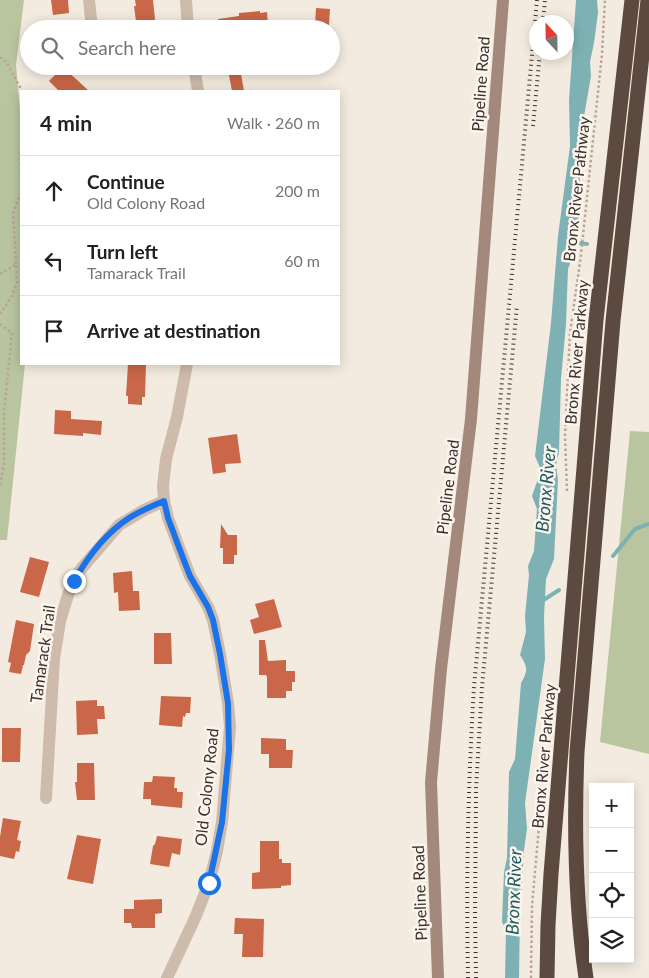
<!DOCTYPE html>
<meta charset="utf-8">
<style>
body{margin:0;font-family:Lato,sans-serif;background:#f6f6f6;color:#202124}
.controls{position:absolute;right:15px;bottom:15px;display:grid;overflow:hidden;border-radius:0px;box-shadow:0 2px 12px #0003}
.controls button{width:45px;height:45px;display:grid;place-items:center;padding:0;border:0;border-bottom:1px solid #e0e0e0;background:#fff;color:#202124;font:25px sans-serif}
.compass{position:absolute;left:529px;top:15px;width:45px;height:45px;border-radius:50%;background:#fff;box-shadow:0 2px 12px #0003;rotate:338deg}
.stop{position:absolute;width:15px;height:15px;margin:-11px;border:4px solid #1a73e8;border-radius:50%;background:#fff}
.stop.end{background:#1a73e8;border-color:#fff;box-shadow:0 1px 5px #0008}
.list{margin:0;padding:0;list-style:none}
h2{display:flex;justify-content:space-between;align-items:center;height:65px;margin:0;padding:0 20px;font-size:21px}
h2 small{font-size:16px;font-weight:400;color:#757577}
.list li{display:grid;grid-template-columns:32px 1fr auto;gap:15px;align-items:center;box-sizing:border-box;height:70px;padding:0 20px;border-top:1px solid #e0e0e0}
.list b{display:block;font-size:19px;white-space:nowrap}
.list p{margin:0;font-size:16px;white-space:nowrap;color:#757577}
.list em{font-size:16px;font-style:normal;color:#757577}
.icon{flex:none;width:28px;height:28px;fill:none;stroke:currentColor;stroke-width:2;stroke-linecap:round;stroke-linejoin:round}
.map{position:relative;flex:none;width:649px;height:978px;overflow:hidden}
.search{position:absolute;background:#fff;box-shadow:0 2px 12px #0003;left:20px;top:20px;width:320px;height:55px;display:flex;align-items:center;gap:12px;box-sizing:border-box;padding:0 18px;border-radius:28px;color:#757577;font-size:19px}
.panel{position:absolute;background:#fff;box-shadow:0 2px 12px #0003;left:20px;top:90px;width:320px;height:275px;border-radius:0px}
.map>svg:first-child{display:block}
.green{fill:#b8c59f}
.water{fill:#7eb1b3}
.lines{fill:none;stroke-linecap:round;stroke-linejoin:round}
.stream{stroke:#7eb1b3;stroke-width:4}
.building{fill:#ca6748}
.path{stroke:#baa595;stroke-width:2.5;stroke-dasharray:2.5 2.5;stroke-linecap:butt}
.street{stroke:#cebbab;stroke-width:12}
.secondary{stroke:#a2897c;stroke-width:12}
.highway{stroke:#5c4a41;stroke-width:15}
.rail{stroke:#3b302b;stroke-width:4;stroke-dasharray:1 4;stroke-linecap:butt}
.route{stroke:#1a73e8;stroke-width:6}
.labels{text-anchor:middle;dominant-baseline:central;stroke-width:5;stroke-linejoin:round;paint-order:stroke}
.street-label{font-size:16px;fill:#3b302b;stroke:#fbf5ee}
.water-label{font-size:18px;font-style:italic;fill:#1e5b5f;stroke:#fbf5ee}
</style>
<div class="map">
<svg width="649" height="978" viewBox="0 0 649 978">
<rect width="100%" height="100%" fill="#f4ebe0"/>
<g class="green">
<polygon points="0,0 24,0 16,65 21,123 21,364 25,364 7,540 0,540"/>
<polygon points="630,431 649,432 649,754 600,742"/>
</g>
<path class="water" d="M576 0H597L598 13 594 43 590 62 591 76 582 128V155L579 188 580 210 578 231 573 256 568 269 566 324 561 379 559 452 556 465 558 480 554 559 546 579 544 617 545 659 525 803 527 829 524 850 520 912 519 978H505L506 930 502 922 504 872 507 858 509 772 515 759 521 683C528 671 528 667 520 655L526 632 525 616 529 575 528 566 534 551 537 509 532 496 541 470 535 456 551 323 558 236 570 146 569 100Z"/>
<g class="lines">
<g class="stream">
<polyline points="572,242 587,244"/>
<polyline points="613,556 635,529 649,524"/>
<polyline points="542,601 559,590"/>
</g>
</g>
<g class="building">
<polygon points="51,0 68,0 69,13 53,15"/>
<polygon points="135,0 153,0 156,29 137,29 134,6 136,6"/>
<polygon points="316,8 330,9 329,25 315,24"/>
<polygon points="260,11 260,13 267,12 268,25 248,29 219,29 218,19 239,16 239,13"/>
<polygon points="63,67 89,91 59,91 49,81"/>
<polygon points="240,68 244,91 232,91 228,70"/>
<polygon points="128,364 146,364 145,397 142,397 142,405 128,404 128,396 126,396"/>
<polygon points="55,410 71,411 71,419 102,421 101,435 83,433 83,436 54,434"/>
<polygon points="237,434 241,463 225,464 226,472 213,474 208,438"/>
<polygon points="221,524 228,535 237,535 237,555 234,555 234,564 223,564 223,548 220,548"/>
<polygon points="30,557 49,562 39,597 20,592"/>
<polygon points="132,571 133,591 139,591 140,610 119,611 118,592 114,593 113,573"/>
<polygon points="274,599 282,627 254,634 250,620 259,617 255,604"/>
<polygon points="16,620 34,624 30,651 26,655 24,665 23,665 21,674 9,672 11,663 8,662"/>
<polygon points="154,633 171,633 172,664 154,664"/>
<polygon points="259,640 265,640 268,661 286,660 286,671 295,671 295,682 292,682 292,691 286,691 286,698 267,698 267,677 266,675 259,675"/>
<polygon points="161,696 191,697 190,713 186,713 185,717 183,716 182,727 159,725"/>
<polygon points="97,700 97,706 104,706 105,719 97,719 98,734 77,735 76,701"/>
<polygon points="2,728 21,728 20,762 2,762"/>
<polygon points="261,738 286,739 286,750 293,750 292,768 269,768 269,754 261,754"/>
<polygon points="77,763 94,763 95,800 77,800 75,782 77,782"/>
<polygon points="153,776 175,777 174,788 177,788 177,792 183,792 182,808 151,805 151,799 143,799 144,782 152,782"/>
<polygon points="3,818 21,821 17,840 21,841 19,852 16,851 14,859 0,856 0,837"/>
<polygon points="77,835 101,839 93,884 67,879"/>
<polygon points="157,836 182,839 180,855 172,853 169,867 150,864 153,846 155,844"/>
<polygon points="260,841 279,841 279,859 282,859 282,863 291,863 291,885 281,886 281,888 252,889 252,873 260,872"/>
<polygon points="162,899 162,913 155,914 155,928 132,928 131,923 124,923 124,909 134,909 134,900"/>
<polygon points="235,918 264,919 263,957 242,957 243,934 234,934"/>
</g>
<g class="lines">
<g class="path">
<polyline points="0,57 7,63 22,91"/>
<polyline points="0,274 17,264"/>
<polyline points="0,314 12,296 17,282 13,213 21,192 20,154 21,149"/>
<polyline points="0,324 12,333 4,411 4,463 0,487"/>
<polyline points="567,491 565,435 570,333 581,255 602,54 605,0"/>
<polyline points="531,978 532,906 540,815"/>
</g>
<g class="street">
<polyline points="89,0 92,29"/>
<polyline points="186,0 188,29"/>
<polyline points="194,66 198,91"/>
<polyline points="46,798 54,659 60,621 69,592 81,569 119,525 144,510 164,501"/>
<polyline points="167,978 195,918 209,883 217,851 222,822 230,727 228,703 220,654 213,620 208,607 190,576 183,558 168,518 164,501 163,486 166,459 177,417 187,364"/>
</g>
<polyline class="secondary" points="438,978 431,782 441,669 471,419 503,0"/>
<g class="highway">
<polyline points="547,978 548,925 551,874 596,320 632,0"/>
<path d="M586 978C575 903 574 827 577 752L613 321 648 0"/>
</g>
<g class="rail">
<polyline points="543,22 545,0"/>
<polyline points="533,126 540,52"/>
<path d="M468 978C466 881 468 784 474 687L537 0"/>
<polyline points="476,978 475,916 476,789 482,687 517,305"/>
</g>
</g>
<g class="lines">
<path class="route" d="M74 581C87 558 106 533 129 518 140 511 152 506 164 501L168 518 183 558 190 576 208 607 213 620 220 654 228 703 229 750 222 822 209 883"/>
</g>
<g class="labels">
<g class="street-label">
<text transform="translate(480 84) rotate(-86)">Pipeline Road</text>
<text transform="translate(576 189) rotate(-84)">Bronx River Pathway</text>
<text transform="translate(576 352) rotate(-85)">Bronx River Parkway</text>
<text transform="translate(447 487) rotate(-83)">Pipeline Road</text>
<text transform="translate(42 654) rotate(-82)">Tamarack Trail</text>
<text transform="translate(543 756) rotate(-85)">Bronx River Parkway</text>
<text transform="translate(206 787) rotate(-84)">Old Colony Road</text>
<text transform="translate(419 893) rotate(-92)">Pipeline Road</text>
</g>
<g class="water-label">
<text transform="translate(545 489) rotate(-85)">Bronx River</text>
<text transform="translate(513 892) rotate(-88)">Bronx River</text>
</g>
</g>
</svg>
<div class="controls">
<button>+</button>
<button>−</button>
<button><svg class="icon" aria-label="locate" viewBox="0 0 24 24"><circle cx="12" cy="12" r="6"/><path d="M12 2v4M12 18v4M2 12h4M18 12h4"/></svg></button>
<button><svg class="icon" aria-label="layers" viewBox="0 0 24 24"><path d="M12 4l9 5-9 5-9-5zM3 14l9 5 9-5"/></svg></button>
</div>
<svg class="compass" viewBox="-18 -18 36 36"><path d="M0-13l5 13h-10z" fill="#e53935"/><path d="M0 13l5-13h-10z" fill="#757577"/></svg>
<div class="stop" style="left:209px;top:883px"></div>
<div class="stop end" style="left:74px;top:581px"></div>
<div class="search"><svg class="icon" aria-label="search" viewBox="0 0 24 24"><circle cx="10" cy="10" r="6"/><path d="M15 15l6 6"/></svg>Search here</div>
<section class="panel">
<h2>4 min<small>Walk · 260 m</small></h2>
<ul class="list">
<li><svg class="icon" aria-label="ahead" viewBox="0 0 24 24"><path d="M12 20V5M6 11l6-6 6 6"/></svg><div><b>Continue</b><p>Old Colony Road</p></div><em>200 m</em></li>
<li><svg class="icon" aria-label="left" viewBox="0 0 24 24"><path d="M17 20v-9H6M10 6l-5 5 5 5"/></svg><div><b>Turn left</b><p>Tamarack Trail</p></div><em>60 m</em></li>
<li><svg class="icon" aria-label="arrive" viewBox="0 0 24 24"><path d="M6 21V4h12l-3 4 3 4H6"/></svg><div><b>Arrive at destination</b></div></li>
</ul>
</section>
</div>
